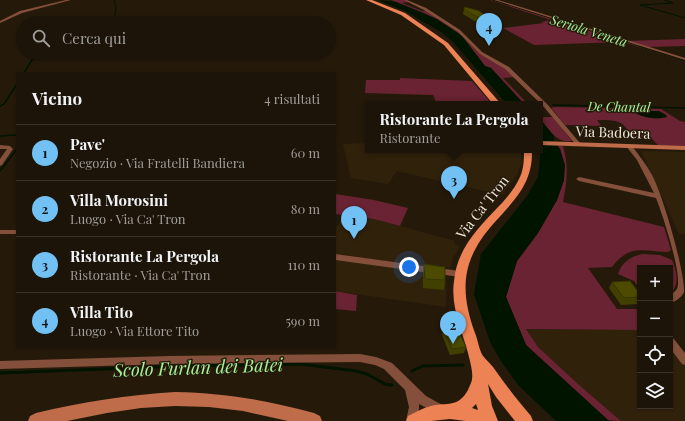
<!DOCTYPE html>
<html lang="it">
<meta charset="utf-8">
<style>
body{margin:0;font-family:"Playfair Display",serif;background:#292116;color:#f1f3f6}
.controls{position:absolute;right:12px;bottom:12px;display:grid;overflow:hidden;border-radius:0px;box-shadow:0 1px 3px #0004}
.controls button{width:36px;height:36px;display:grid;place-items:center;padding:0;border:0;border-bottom:1px solid #3a3329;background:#1c1408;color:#f1f3f6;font:20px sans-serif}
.you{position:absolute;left:409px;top:267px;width:14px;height:14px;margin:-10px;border:3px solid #fff;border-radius:50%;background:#1a73e8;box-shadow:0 0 0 6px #1a73e833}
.badge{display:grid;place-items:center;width:26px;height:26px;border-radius:50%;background:#72c1f5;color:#111;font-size:13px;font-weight:700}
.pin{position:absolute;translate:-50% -33px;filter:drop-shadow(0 1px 2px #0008)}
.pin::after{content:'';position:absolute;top:21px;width:14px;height:12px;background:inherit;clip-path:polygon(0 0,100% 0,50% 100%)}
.popup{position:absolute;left:365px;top:101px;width:178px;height:52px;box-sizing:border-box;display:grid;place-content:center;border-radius:0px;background:#1c1408;filter:drop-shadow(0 1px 3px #0005);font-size:13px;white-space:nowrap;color:#a09e9c}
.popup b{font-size:15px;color:#f1f3f6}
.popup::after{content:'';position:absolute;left:50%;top:100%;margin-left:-8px;border:8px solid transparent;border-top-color:#1c1408}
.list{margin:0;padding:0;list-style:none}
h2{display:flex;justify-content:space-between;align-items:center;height:52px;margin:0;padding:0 16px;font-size:17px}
h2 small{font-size:13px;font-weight:400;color:#a09e9c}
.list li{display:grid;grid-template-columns:26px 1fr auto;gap:12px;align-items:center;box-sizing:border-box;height:56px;padding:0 16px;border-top:1px solid #3a3329}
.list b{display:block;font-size:15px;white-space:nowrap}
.list p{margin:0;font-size:13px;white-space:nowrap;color:#a09e9c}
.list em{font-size:13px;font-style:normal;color:#a09e9c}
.icon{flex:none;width:22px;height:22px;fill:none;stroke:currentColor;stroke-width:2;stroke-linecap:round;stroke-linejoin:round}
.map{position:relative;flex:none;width:685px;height:421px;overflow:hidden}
.search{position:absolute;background:#1c1408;box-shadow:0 1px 3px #0004;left:16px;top:16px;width:320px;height:44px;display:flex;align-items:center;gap:10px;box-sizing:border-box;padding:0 14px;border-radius:22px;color:#a09e9c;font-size:15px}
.panel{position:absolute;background:#1c1408;box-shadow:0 1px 3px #0004;left:16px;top:72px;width:320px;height:276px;border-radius:0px}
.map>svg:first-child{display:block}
.built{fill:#30210b}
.green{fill:#692332}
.water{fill:#001400}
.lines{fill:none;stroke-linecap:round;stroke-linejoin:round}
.stream-far2{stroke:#001400;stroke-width:1}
.stream-far1{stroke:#001400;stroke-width:1.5}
.stream{stroke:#001400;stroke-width:3}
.street{fill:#84503b;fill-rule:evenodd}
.secondary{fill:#bf6c4a;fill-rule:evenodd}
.primary{fill:#ed8254;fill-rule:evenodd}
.wall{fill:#424000}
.building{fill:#4d4b00;stroke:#363400}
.labels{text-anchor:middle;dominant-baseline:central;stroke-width:3;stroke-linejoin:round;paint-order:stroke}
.far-water-label{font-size:13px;font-style:italic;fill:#a5f299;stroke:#251a0a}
.street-label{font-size:14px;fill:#efe7dd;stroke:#251a0a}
.near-water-label{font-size:18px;font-style:italic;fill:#a5f299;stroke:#251a0a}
</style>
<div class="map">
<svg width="685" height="421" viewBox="0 0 685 421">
<rect width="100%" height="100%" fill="#251a0a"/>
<g class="built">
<polygon points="368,143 368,150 520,150 522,162 517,175 502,195 397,171 388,184 351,178 343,144"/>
<polygon points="641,151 685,152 685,234 679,234"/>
<polygon points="344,215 374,219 400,226 455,241 454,244 460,246 455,255 454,255 450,268 438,265 434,268 335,254 335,229"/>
<polygon points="335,260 446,274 446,307 335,291"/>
<polygon points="526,329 640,330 640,406 670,406 670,347 685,367 685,421 621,421 578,384 538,347"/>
</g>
<g class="green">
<polygon points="391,0 404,0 409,2 402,3 422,11 426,11 459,33 478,52 504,68 515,77 503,78 528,104 524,104 491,68 485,66 462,36 449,27 424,13"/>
<polygon points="490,0 492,0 685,61 623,42 534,45 503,28 544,23 541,22 551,20"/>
<polygon points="685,39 685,46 647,47 627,41"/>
<polygon points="400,78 472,81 492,104 437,104 433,95 365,93 366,80 400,80"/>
<path d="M555 107 661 109 680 121 685 122V146H659L650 137H631C625 119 613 120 597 120L601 126 565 125 551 108Z"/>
<path d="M540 116 542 117H553L572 141C557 144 549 129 540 119Z"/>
<path d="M556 146H563C569 167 567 181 563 202L664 227 671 250 668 252C644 252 630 243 612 267L588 268 617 309H640V330L526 329 538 347 578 384 621 421 608 420 526 345 506 297 517 261 538 233 557 200 564 180V165L560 149Z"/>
<polygon points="335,194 374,200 408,208 400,226 374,219 335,214"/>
<path d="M643 254 660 255 672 260C677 271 680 286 670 294V268H640V289L634 281 618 274C622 262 631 256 643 254Z"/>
<polygon points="335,291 357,295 356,311 335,309"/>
</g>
<g class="water">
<polygon points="378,0 396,2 437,19 462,36 485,66 491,68 524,104 507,104 452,41 441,32 405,11"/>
<path d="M637 111H659L666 115 667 117C656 120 645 118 635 113Z"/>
<polygon points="540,119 554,136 554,141 560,149 565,165 564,180 557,200 538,233 517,261 506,297 526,345 609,421 556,421 518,385 501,361 490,342 474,294 481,254 527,196 538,177 540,157"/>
</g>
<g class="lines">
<g class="stream-far2">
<polyline points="114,0 116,7 114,23"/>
<polyline points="493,0 644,47"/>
<polyline points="664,0 673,3 640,5 685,18"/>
</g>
<g class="stream-far1">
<polyline points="640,46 685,60"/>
<polyline points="24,73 36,53"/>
<polyline points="553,105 685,108"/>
<polyline points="0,106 4,104 17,84"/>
<polyline points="0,136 17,135"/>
<polyline points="0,171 17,149"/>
</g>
<g class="stream">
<polyline points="412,371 423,366 463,365"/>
<polyline points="0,373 184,366 301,364 356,371 367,374 385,384 392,385"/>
</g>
<g class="street">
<polygon points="66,0 71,0 22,13 0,23 0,21 20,11"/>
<polygon points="404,0 407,0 426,8 460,30 482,52 509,67 547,104 580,143 580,145 576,145 543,106 505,69 480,54 458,32 424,10"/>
<polygon points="494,0 498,0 685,58 685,60"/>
<path d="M629 144 631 145C639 155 646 164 652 175 663 195 685 272 684 292 682 297 675 302 670 303V295C672 293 675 292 677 289 683 275 662 213 656 198L579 181 576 179 579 177 654 193 637 160 626 146Z"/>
<polygon points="0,145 10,146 13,149 2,165 0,166 0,159 7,149 0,149"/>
<rect x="0" y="230" width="17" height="4"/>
<polygon points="335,254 460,271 463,272 464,274 463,276 460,277 335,260"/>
<polygon points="670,337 673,338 685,353 685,365 682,364 670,348"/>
<polygon points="360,354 376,357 392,363 426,396 444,406 445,410 444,414 440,415 419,404 419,407 418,421 406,421 409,407 405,390 384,369 375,365 360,362 169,364 0,369 0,361 169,356"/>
</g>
<g class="secondary">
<polygon points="540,141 685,146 685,150 540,145"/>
<path d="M175 392C225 393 266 400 314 413L320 416 322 421H288L243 411 209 407 175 406 141 408 107 413 67 421H28L30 416 36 413C82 402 128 395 175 392Z"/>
</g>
<g class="primary">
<polygon points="366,0 372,0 405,13 448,43 501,104 493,104 444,45 401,15"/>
<path d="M524 150H532C533 183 515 200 494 223 462 259 459 289 475 333 478 340 479 350 483 356 486 360 490 363 493 367 505 384 517 400 531 416L533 421H515L496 397 488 384 492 406 498 421H466L450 419 431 421H406L408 416C416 412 423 408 431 406 447 402 458 408 468 390 469 387 472 382 472 379 473 373 471 366 470 361 464 334 450 309 454 281 457 249 478 228 499 206 507 198 515 188 520 177 524 168 524 159 524 150ZM476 404 478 410 472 408Z"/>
</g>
</g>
<g class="wall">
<polygon points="464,9 489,18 488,24 478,23 463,14"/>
<polygon points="424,264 445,280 444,290 423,288 423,273"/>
<polygon points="612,282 640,297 640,301 638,304 621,305 609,288"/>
<polygon points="444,328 466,347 464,353 450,355 442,335"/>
</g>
<g class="building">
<polygon points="465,7 479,11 489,18 479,18 464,9"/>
<polygon points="424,264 445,267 445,280 425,279"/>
<polygon points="630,281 640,294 640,297 624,298 612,282"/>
<polygon points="457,327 466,347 452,349 444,328"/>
</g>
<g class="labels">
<g class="far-water-label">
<text transform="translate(589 30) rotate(17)">Seriola Veneta</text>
<text transform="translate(619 106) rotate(1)">De Chantal</text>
</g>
<g class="street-label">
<text transform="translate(613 132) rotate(2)">Via Badoera</text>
<text transform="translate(482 207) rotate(-52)">Via Ca' Tron</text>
</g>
<g class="near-water-label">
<text transform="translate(198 367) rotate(-2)">Scolo Furlan dei Batei</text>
</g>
</g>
</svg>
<div class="controls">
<button>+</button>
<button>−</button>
<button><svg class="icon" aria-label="locate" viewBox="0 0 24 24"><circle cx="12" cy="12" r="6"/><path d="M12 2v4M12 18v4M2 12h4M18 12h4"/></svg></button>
<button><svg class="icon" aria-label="layers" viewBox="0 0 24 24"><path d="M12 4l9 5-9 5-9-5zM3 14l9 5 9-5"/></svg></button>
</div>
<div class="you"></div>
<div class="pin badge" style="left:354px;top:239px">1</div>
<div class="pin badge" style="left:453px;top:344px">2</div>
<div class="pin badge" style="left:454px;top:199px">3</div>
<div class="popup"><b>Ristorante La Pergola</b>Ristorante</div>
<div class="pin badge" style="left:489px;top:46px">4</div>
<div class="search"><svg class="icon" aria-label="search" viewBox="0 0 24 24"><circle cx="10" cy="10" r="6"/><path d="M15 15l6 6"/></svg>Cerca qui</div>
<section class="panel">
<h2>Vicino<small>4 risultati</small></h2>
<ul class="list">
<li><span class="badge">1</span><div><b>Pave'</b><p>Negozio · Via Fratelli Bandiera</p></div><em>60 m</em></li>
<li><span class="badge">2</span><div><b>Villa Morosini</b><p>Luogo · Via Ca' Tron</p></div><em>80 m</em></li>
<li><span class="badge">3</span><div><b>Ristorante La Pergola</b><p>Ristorante · Via Ca' Tron</p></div><em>110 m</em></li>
<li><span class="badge">4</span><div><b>Villa Tito</b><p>Luogo · Via Ettore Tito</p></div><em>590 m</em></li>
</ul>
</section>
</div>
